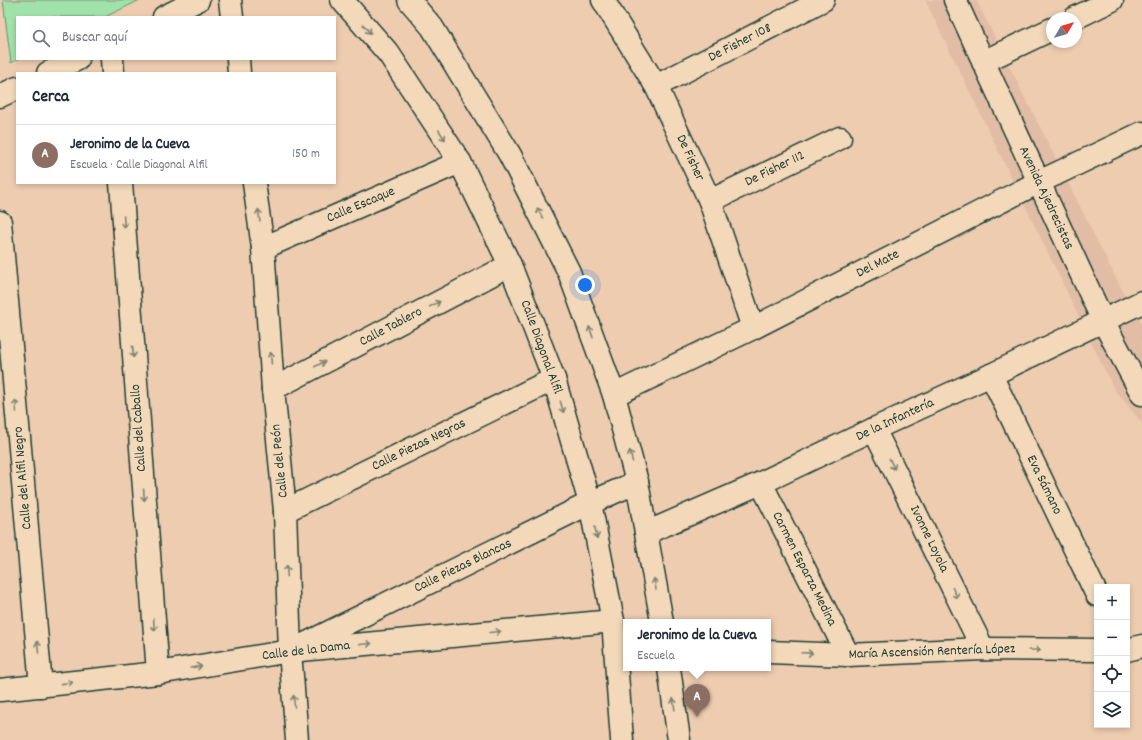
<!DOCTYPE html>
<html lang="es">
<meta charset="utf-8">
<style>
body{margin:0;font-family:Dekko,sans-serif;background:#f6f6f7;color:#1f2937}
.controls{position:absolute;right:12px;bottom:12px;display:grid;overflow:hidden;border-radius:0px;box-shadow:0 2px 6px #0003}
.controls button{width:36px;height:36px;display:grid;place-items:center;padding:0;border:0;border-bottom:1px solid #e0e1e3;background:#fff;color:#1f2937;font:20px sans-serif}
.compass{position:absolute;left:1046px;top:12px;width:36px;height:36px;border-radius:50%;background:#fff;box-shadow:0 2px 6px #0003;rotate:52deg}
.you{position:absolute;left:585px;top:285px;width:14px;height:14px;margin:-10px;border:3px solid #fff;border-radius:50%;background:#1a73e8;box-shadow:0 0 0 6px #1a73e833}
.badge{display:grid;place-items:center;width:26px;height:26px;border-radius:50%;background:#1f6fb2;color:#fff;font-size:13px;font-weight:700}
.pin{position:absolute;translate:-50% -33px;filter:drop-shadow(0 1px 2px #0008)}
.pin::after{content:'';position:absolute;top:21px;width:14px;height:12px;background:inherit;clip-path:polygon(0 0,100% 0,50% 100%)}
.popup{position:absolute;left:623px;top:619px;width:148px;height:52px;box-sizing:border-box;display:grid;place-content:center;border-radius:0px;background:#fff;filter:drop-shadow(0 1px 3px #0005);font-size:13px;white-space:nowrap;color:#747a83}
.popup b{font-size:15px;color:#1f2937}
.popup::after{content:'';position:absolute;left:50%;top:100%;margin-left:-8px;border:8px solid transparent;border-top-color:#fff}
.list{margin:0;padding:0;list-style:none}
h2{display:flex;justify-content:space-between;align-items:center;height:52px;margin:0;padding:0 16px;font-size:17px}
h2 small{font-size:13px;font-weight:400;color:#747a83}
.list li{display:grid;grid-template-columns:26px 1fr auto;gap:12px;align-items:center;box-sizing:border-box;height:60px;padding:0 16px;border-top:1px solid #e0e1e3}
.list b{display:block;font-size:15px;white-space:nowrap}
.list p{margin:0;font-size:13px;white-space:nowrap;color:#747a83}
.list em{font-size:13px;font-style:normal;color:#747a83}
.icon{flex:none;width:22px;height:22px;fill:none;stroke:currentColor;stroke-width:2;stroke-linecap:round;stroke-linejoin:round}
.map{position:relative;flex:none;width:1142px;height:740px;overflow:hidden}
.search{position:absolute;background:#fff;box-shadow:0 2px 6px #0003;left:16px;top:16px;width:320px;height:44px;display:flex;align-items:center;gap:10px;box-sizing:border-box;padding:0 14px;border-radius:0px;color:#747a83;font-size:15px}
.panel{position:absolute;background:#fff;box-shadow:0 2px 6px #0003;left:16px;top:72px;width:320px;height:112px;border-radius:0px}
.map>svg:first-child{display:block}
.built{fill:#e2bda5}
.green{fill:#a1e2ab;stroke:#609070}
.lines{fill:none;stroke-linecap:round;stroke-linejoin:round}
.minor-casing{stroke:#1f3d34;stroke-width:25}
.minor{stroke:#f3d9ba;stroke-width:22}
.oneway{stroke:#7e8370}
.labels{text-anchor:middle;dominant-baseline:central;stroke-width:3;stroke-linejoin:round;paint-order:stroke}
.street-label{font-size:14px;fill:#1f3d34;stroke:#f3d9ba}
</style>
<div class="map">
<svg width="1142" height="740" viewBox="0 0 1142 740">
<rect width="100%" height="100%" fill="#eeccb0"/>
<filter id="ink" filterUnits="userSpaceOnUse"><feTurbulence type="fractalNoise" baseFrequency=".025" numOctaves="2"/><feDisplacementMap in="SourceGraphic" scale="8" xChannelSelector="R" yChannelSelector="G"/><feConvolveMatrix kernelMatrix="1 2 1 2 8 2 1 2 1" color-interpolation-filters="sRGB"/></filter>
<g filter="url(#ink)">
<polygon class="built" points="925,0 976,0 1122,290 1142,325 1142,423 1114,389"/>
<polygon class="green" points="3,0 140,0 105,17 17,17 17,59 19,59 11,63"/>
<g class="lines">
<g class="minor-casing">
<g id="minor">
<polyline points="230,0 232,17"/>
<polyline points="342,0 389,54 460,162 510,265 554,379 590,503 613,621 622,740"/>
<polyline points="409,0 432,27 510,155 569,272 614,395 637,482 662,622"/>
<polyline points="603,0 656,86 710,201 753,328"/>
<polyline points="955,0 1103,321 1142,394"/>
<polyline points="164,17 198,0"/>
<polyline points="1075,18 1112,0"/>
<polyline points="112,59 113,73"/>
<polyline points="238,59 239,73"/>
<polyline points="983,62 1052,29"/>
<polyline points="48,73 78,59"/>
<polyline points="656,86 823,0"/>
<polyline points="0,96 17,88"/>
<polyline points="121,183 158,673"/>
<polyline points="254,183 263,248 273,389 285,511 290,651 297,740"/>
<polyline points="710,201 840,138"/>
<polyline points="0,222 41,686"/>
<polyline points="263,248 460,162"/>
<polyline points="991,375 1097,595"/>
<polyline points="273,389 510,265"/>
<polyline points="614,395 753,328 1039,182 1142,133"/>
<polyline points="874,429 983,649"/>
<polyline points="761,483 848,655"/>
<polyline points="285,511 554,379"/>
<polyline points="646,533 761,483 874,429 991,375 1142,302"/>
<polyline points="303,645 590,503 637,482"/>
<polyline points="1127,650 1142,646"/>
<polyline points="768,652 848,655 983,649 1097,650"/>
<polyline points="669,668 679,740"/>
<polyline points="0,690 158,673 290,651 613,621"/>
</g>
</g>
<use href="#minor" class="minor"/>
</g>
<defs><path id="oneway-shaft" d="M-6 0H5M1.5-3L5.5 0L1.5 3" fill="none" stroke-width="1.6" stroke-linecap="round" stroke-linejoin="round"/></defs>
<g class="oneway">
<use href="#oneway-shaft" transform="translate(367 29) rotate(49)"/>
<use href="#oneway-shaft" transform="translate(442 135) rotate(57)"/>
<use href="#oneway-shaft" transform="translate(540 213) rotate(-117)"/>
<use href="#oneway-shaft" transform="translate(259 215) rotate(-98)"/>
<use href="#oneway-shaft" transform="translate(124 222) rotate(86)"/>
<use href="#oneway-shaft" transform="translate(435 304) rotate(-28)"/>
<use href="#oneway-shaft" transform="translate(591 332) rotate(-110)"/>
<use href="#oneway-shaft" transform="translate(133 352) rotate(86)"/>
<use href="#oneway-shaft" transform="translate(271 358) rotate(-94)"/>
<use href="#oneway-shaft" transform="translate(320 364) rotate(-28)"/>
<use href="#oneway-shaft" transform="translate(16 406) rotate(-95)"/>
<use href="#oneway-shaft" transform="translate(562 407) rotate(74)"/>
<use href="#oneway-shaft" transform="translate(631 456) rotate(-105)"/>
<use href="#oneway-shaft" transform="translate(892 464) rotate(64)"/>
<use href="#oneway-shaft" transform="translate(144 495) rotate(86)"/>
<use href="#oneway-shaft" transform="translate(596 533) rotate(79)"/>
<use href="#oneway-shaft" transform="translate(287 571) rotate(-92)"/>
<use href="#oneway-shaft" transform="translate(655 584) rotate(-100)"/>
<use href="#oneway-shaft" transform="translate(955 593) rotate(64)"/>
<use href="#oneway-shaft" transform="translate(154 625) rotate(86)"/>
<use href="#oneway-shaft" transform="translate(495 632) rotate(-5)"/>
<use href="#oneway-shaft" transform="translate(366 644) rotate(-5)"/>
<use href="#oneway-shaft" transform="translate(38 647) rotate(-95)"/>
<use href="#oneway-shaft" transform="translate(1035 650)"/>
<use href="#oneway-shaft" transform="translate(807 653) rotate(2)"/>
<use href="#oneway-shaft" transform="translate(196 667) rotate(-9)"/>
<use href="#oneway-shaft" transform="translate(67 683) rotate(-6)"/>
<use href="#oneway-shaft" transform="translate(294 701) rotate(-95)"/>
<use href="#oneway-shaft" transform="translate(674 704) rotate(-98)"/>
</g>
</g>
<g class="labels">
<g class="street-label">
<text transform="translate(740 43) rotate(-27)">De Fisher 108</text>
<text transform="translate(690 158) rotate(65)">De Fisher</text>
<text transform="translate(775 169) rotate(-26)">De Fisher 112</text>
<text transform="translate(1046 198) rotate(65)">Avenida Ajedrecistas</text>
<text transform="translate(361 205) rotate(-23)">Calle Escaque</text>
<text transform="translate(878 264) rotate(-27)">Del Mate</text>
<text transform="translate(391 327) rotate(-28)">Calle Tablero</text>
<text transform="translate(541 347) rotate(70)">Calle Diagonal Alfil</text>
<text transform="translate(895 420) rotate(-25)">De la Infantería</text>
<text transform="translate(139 428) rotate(-94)">Calle del Caballo</text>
<text transform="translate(419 445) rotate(-26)">Calle Piezas Negras</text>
<text transform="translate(280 461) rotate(-96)">Calle del Peón</text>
<text transform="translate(23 478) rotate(-95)">Calle del Alfil Negro</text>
<text transform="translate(1044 485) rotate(64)">Eva Sámano</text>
<text transform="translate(929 539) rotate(64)">Ivonne Loyola</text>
<text transform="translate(463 566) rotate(-26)">Calle Piezas Blancas</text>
<text transform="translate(804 569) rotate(63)">Carmen Esparza Medina</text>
<text transform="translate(306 651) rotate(-7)">Calle de la Dama</text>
<text transform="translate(932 652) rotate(-2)">María Ascensión Rentería López</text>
</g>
</g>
</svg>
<div class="controls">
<button>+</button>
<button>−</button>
<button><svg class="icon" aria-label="locate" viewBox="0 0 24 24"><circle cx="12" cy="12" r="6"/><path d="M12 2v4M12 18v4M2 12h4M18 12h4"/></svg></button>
<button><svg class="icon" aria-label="layers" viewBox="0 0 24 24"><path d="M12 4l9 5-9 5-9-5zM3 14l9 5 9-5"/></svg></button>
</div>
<svg class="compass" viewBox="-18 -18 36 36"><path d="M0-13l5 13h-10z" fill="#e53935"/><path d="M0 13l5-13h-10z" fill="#747a83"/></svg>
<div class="you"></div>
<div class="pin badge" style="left:697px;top:717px;background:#8d6e63">A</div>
<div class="popup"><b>Jeronimo de la Cueva</b>Escuela</div>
<div class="search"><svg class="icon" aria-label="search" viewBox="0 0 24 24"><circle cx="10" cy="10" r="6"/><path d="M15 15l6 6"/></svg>Buscar aquí</div>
<section class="panel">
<h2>Cerca<small></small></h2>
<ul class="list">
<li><span class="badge" style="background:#8d6e63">A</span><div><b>Jeronimo de la Cueva</b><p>Escuela · Calle Diagonal Alfil</p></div><em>150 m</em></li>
</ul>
</section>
</div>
